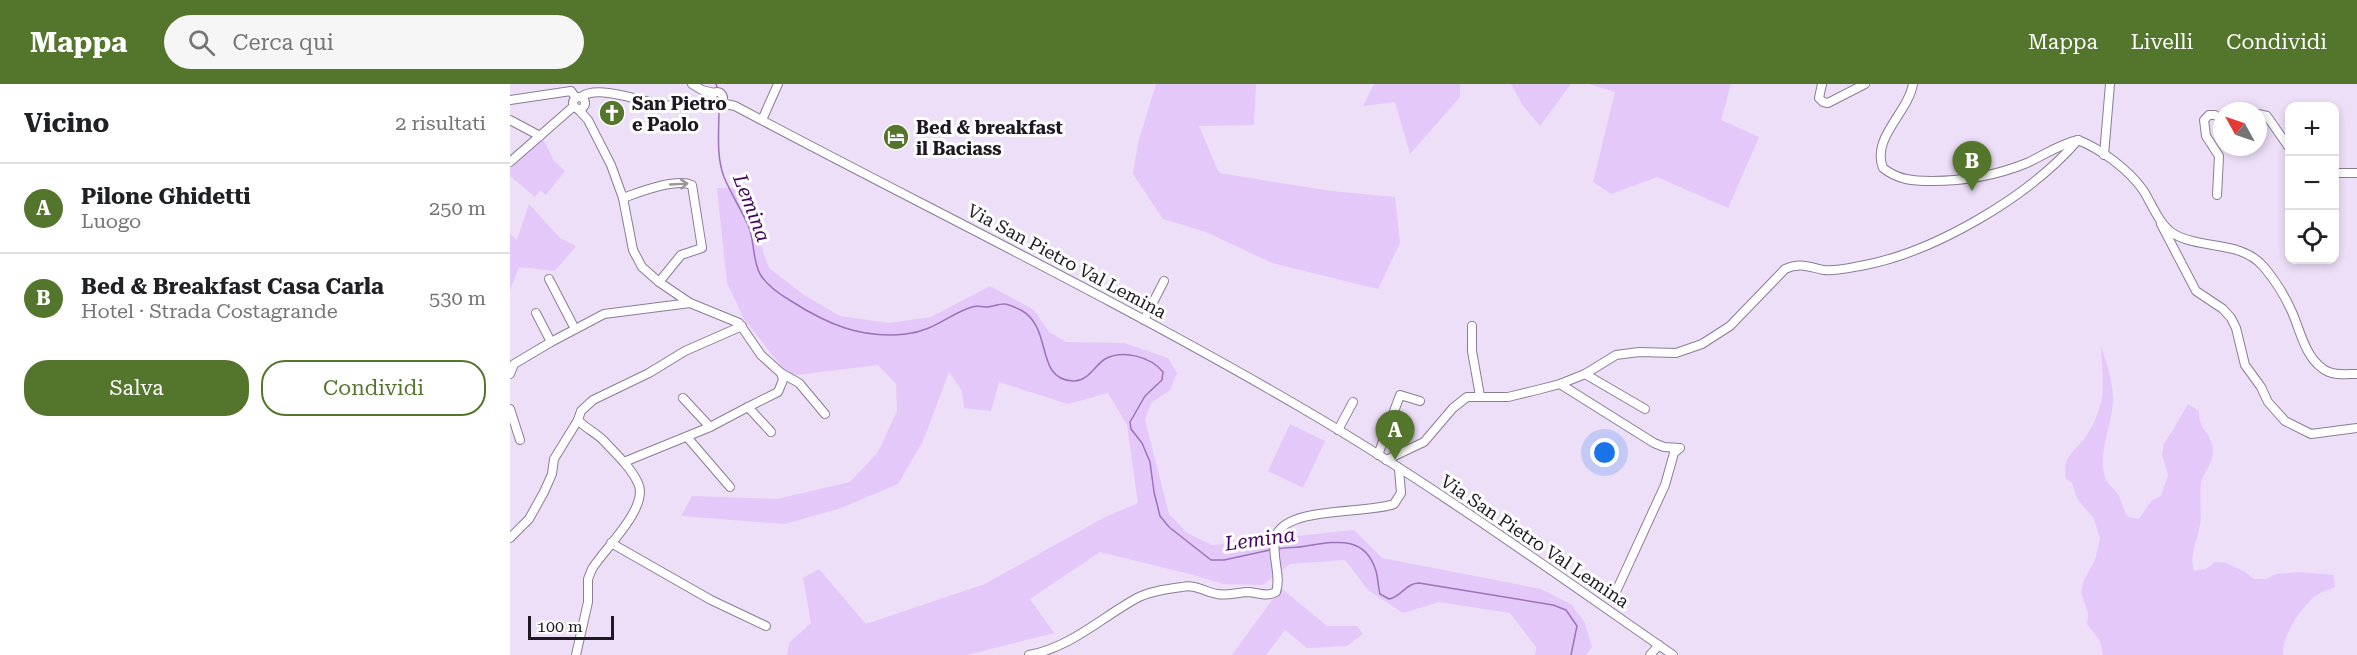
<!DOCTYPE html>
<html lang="it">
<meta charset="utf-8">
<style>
body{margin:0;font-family:"Roboto Serif",serif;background:#f6f6f6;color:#202124}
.controls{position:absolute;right:18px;top:18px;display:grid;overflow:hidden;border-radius:12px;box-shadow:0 3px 9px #0003}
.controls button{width:54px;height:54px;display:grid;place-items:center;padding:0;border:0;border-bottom:2px solid #e0e0e0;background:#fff;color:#202124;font:30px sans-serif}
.compass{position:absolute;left:1703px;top:18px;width:54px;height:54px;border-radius:50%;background:#fff;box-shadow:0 3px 9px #0003;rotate:310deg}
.scale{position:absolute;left:18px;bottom:15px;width:86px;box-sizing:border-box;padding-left:6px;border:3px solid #1d1821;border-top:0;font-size:16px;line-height:21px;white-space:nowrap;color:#1d1821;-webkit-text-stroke:4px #fff;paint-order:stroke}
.you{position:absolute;left:1095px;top:369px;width:21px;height:21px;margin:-15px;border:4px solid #fff;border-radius:50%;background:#1a73e8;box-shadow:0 0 0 9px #1a73e833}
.badge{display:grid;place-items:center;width:39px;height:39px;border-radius:50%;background:#54752c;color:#fff;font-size:20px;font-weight:700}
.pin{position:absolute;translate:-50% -50px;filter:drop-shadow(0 2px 3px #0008)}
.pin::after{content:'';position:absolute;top:32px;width:21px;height:18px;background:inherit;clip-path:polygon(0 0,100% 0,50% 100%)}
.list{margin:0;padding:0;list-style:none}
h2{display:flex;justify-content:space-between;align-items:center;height:78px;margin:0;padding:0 24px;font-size:26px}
h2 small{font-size:20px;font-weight:400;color:#757577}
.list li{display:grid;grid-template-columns:39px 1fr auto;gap:18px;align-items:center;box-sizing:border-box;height:90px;padding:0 24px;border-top:2px solid #e0e0e0}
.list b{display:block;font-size:22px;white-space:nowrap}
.list p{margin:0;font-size:20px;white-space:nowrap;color:#757577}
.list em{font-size:20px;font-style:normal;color:#757577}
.actions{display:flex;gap:12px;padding:18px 24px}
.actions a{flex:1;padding:14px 0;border:2px solid #54752c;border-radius:24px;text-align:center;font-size:21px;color:#54752c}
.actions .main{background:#54752c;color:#fff}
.icon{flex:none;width:33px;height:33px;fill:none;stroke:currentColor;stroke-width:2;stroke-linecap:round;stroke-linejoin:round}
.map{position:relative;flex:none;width:1847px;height:571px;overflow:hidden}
header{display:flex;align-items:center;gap:36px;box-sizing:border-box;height:84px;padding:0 30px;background:#54752c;color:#fff}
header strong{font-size:28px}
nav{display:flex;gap:33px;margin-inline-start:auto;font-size:21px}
.search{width:420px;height:54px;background:#f6f6f6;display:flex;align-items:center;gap:15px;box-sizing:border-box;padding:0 21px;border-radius:33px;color:#757577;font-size:22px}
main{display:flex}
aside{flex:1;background:#fff}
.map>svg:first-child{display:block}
.green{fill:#e4c8f9}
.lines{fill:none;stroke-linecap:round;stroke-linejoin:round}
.stream{stroke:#9d72b9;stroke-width:1.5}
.minor-casing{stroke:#8a7d94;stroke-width:10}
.minor{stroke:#fff;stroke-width:8}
.oneway{stroke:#99979b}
.labels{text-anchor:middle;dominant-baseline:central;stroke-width:6;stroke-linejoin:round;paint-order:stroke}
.poi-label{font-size:18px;font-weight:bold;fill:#1d1821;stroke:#fff;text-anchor:start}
.street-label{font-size:18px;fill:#1d1821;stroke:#fff}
.water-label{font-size:20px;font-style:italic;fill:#440661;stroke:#fff}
</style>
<header>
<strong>Mappa</strong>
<div class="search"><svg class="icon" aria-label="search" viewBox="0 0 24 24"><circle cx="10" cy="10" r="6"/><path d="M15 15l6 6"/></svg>Cerca qui</div>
<nav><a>Mappa</a><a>Livelli</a><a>Condividi</a></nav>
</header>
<main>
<aside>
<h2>Vicino<small>2 risultati</small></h2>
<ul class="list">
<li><span class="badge">A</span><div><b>Pilone Ghidetti</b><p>Luogo</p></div><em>250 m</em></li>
<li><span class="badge">B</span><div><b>Bed &amp; Breakfast Casa Carla</b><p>Hotel · Strada Costagrande</p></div><em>530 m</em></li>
</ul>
<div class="actions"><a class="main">Salva</a><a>Condividi</a></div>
</aside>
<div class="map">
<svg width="1847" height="571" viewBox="0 0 1847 571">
<rect width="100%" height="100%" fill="#eddff8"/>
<g class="green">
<polygon points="646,0 746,0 744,41 689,42 709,89 821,107 885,113 890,159 868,205 762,179 696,148 653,135 623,90 628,59"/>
<polygon points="864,0 950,0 950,13 900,70 885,18 853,22"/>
<polygon points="1001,0 1061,0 1030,42 1013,22"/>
<polygon points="1079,0 1221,0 1211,36 1249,53 1218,124 1147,93 1101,110 1083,98 1105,8"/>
<polygon points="33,55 44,77 55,87 36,111 30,106 25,113 0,92 0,85 18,64 21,66"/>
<polygon points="207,104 230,104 259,184 294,211 330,232 379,239 421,233 480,202 524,226 539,248 556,258 614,259 658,274 667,289 660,306 641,319 635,336 659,430 677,449 702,461 844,446 872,474 1031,505 1062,521 1075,539 1082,563 1076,571 1025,571 1026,563 1000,529 929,518 893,529 858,506 835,476 780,480 753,501 713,500 684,491 590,468 520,515 544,549 457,571 277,571 279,559 301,539 293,494 309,485 356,540 475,500 593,434 628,419 617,341 598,309 558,320 489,298 481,327 454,324 452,307 439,288 413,357 388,400 331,424 275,440 171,432 182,412 267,415 340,398 368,368 387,327 386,300 368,281 279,292 234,235 217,199"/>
<polygon points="19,120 50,154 66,162 45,187 9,183 0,206 0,150 7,156"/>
<path d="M1591 261C1596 279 1603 297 1603 315 1603 341 1587 368 1595 393 1597 400 1605 405 1609 412 1612 418 1613 426 1618 433L1629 435 1641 417 1651 412 1658 391 1652 370 1654 359 1661 349 1678 320 1689 327C1688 347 1704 350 1703 369 1702 381 1693 389 1691 399 1689 413 1692 428 1690 441 1687 458 1679 471 1684 487L1696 485 1705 478 1717 479 1735 488 1744 495H1756L1766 490 1789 488 1824 491 1825 503C1818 506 1809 509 1804 513 1790 525 1771 553 1773 571H1593L1590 557 1577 540 1578 529 1571 508 1574 496 1585 476 1590 454 1583 433 1568 416 1562 399 1556 395C1553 372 1561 371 1574 355 1581 346 1587 333 1590 322 1596 304 1591 280 1591 261Z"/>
<polygon points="780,340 815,357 793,404 758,387"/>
<polygon points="771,504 817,542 847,542 853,550 837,562 797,564 775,546 756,571 722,571"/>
</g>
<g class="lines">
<g class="stream">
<polyline points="206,0 207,3"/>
<path d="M209 25C209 46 206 72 214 93 221 110 231 125 238 141 245 157 242 175 250 190 257 202 269 210 281 217 317 240 351 255 396 250 424 247 439 230 462 223 467 221 471 223 476 223 482 223 488 220 494 220 499 220 506 224 511 226 544 245 524 295 563 297 578 298 584 282 595 275 613 265 641 273 653 288L652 296 635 312 620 338 621 345 632 359 640 378 644 408 650 432 659 443 701 476H714L760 466"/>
<path d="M768 465C777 463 787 464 796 462 824 458 855 450 866 487 868 494 868 502 870 510L879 515C891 513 896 499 909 499L1043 521 1056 526 1067 542 1061 571"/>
</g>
<g class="minor-casing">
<g id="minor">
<polyline points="182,0 192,6 204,9"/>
<polyline points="1312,0 1309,14 1313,18 1318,19 1355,0"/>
<path d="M1403 0C1398 29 1361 54 1373 84 1388 96 1403 97 1422 97 1456 97 1485 92 1517 79 1534 71 1550 60 1568 56"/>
<circle cx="207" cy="14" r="6"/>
<circle cx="69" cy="19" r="6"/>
<path d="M71 13C88 0 133 18 153 21 168 23 190 23 204 19"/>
<polyline points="0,16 61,7 66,14"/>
<path d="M211 19 225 22C413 122 605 215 790 323 919 398 1040 486 1163 571"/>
<polyline points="68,25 78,36 101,81 113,114 123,166 132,183 149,198 180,219 229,239 251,271 271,289 273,296 268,308 238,323 200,343 114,378"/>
<polyline points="1748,30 1757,32 1780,65"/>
<polyline points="0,36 30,52"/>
<polyline points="252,36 268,0"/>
<polyline points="1748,41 1750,45 1748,49"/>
<path d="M1568 56C1591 65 1619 86 1633 106 1642 120 1649 141 1664 150 1692 166 1730 156 1753 182 1765 196 1775 212 1782 228 1790 246 1795 272 1812 284 1821 292 1836 290 1847 290"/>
<polyline points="1594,71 1600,0"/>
<polyline points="0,78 64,22"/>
<polyline points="1824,89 1847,89"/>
<polyline points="1707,111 1709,72 1696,52 1694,36 1699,31 1705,31 1712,36"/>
<path d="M113 114C130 108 165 94 182 101L192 164 171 171 149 198"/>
<polyline points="1651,140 1686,207 1713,225 1721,234 1726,244 1735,281 1751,303 1758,318 1775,337 1801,350 1847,344"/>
<polyline points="39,195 65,245"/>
<polyline points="26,229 41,258"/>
<polyline points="634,236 654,197"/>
<polyline points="962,242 962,267 970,312"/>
<polyline points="271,289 289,299 315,330"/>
<polyline points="0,290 4,280 41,258 94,230 180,219"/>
<polyline points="1075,290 1135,325"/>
<polyline points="1050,300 1144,359 1154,363 1170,364 1164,369 1155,401 1104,512"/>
<polyline points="173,314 200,343"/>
<polyline points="238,323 261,348"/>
<polyline points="0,325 10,356"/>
<polyline points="828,346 843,318"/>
<polyline points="177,353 220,403"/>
<polyline points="868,371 890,311 910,317"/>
<path d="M876 376 914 358 943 324 957 313H998L1027 306 1050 300 1075 290 1106 271 1129 268 1166 269 1192 260 1220 242 1275 185C1290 178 1299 183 1314 186 1326 187 1339 184 1350 182 1424 169 1520 112 1568 56"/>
<polyline points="0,454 19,435 34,408 42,390 44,375 68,336"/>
<polyline points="101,459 201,516 256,542"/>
<path d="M66 571 78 518V495L82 485C94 465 140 423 128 399 120 382 105 369 93 356 85 348 75 344 68 336L71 327 83 316 139 289 175 267 232 242"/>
<path d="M519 571C560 564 592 533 627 514 640 507 658 505 672 503 685 500 695 508 707 510 718 512 729 508 739 508 749 509 757 513 766 508 772 491 760 470 766 452 777 422 858 430 884 420L891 409 889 385"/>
<polyline points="1140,571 1149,561"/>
</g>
</g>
<use href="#minor" class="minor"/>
</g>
<defs><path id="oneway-shaft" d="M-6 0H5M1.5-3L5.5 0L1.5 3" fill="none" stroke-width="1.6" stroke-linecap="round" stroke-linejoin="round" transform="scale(1.5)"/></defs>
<use class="oneway" href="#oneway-shaft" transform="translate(169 100) rotate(-3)"/>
<defs>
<g id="church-disc" transform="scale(1.35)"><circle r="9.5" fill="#54752c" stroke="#fff"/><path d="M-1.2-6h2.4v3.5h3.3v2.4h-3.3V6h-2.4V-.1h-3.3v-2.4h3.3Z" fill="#fff"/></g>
<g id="hotel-disc" transform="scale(1.35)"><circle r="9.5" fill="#54752c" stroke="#fff"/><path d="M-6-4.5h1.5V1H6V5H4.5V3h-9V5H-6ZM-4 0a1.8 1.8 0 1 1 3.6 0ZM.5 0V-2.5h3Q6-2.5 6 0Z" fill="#fff"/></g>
</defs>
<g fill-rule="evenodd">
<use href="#church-disc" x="102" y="29"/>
<use href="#hotel-disc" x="386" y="53"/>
</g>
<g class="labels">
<g class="poi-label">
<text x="122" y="19">San Pietro<tspan x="122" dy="21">e Paolo</tspan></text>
<text x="406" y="43">Bed &amp; breakfast<tspan x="406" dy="21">il Baciass</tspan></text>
</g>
<g class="street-label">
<text transform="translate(557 177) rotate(28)">Via San Pietro Val Lemina</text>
<text transform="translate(1025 457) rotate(34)">Via San Pietro Val Lemina</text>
</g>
<g class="water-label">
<text transform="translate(242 124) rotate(69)">Lemina</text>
<text transform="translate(750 455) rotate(-8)">Lemina</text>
</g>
</g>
</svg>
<div class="controls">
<button>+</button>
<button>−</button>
<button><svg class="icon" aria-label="locate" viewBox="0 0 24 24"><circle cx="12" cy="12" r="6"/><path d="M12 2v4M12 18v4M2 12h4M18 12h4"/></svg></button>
</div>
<svg class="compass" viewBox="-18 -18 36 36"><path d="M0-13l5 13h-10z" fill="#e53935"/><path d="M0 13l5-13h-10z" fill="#757577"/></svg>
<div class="scale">100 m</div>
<div class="you"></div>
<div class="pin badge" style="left:885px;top:376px">A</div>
<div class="pin badge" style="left:1462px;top:107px">B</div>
</div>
</main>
